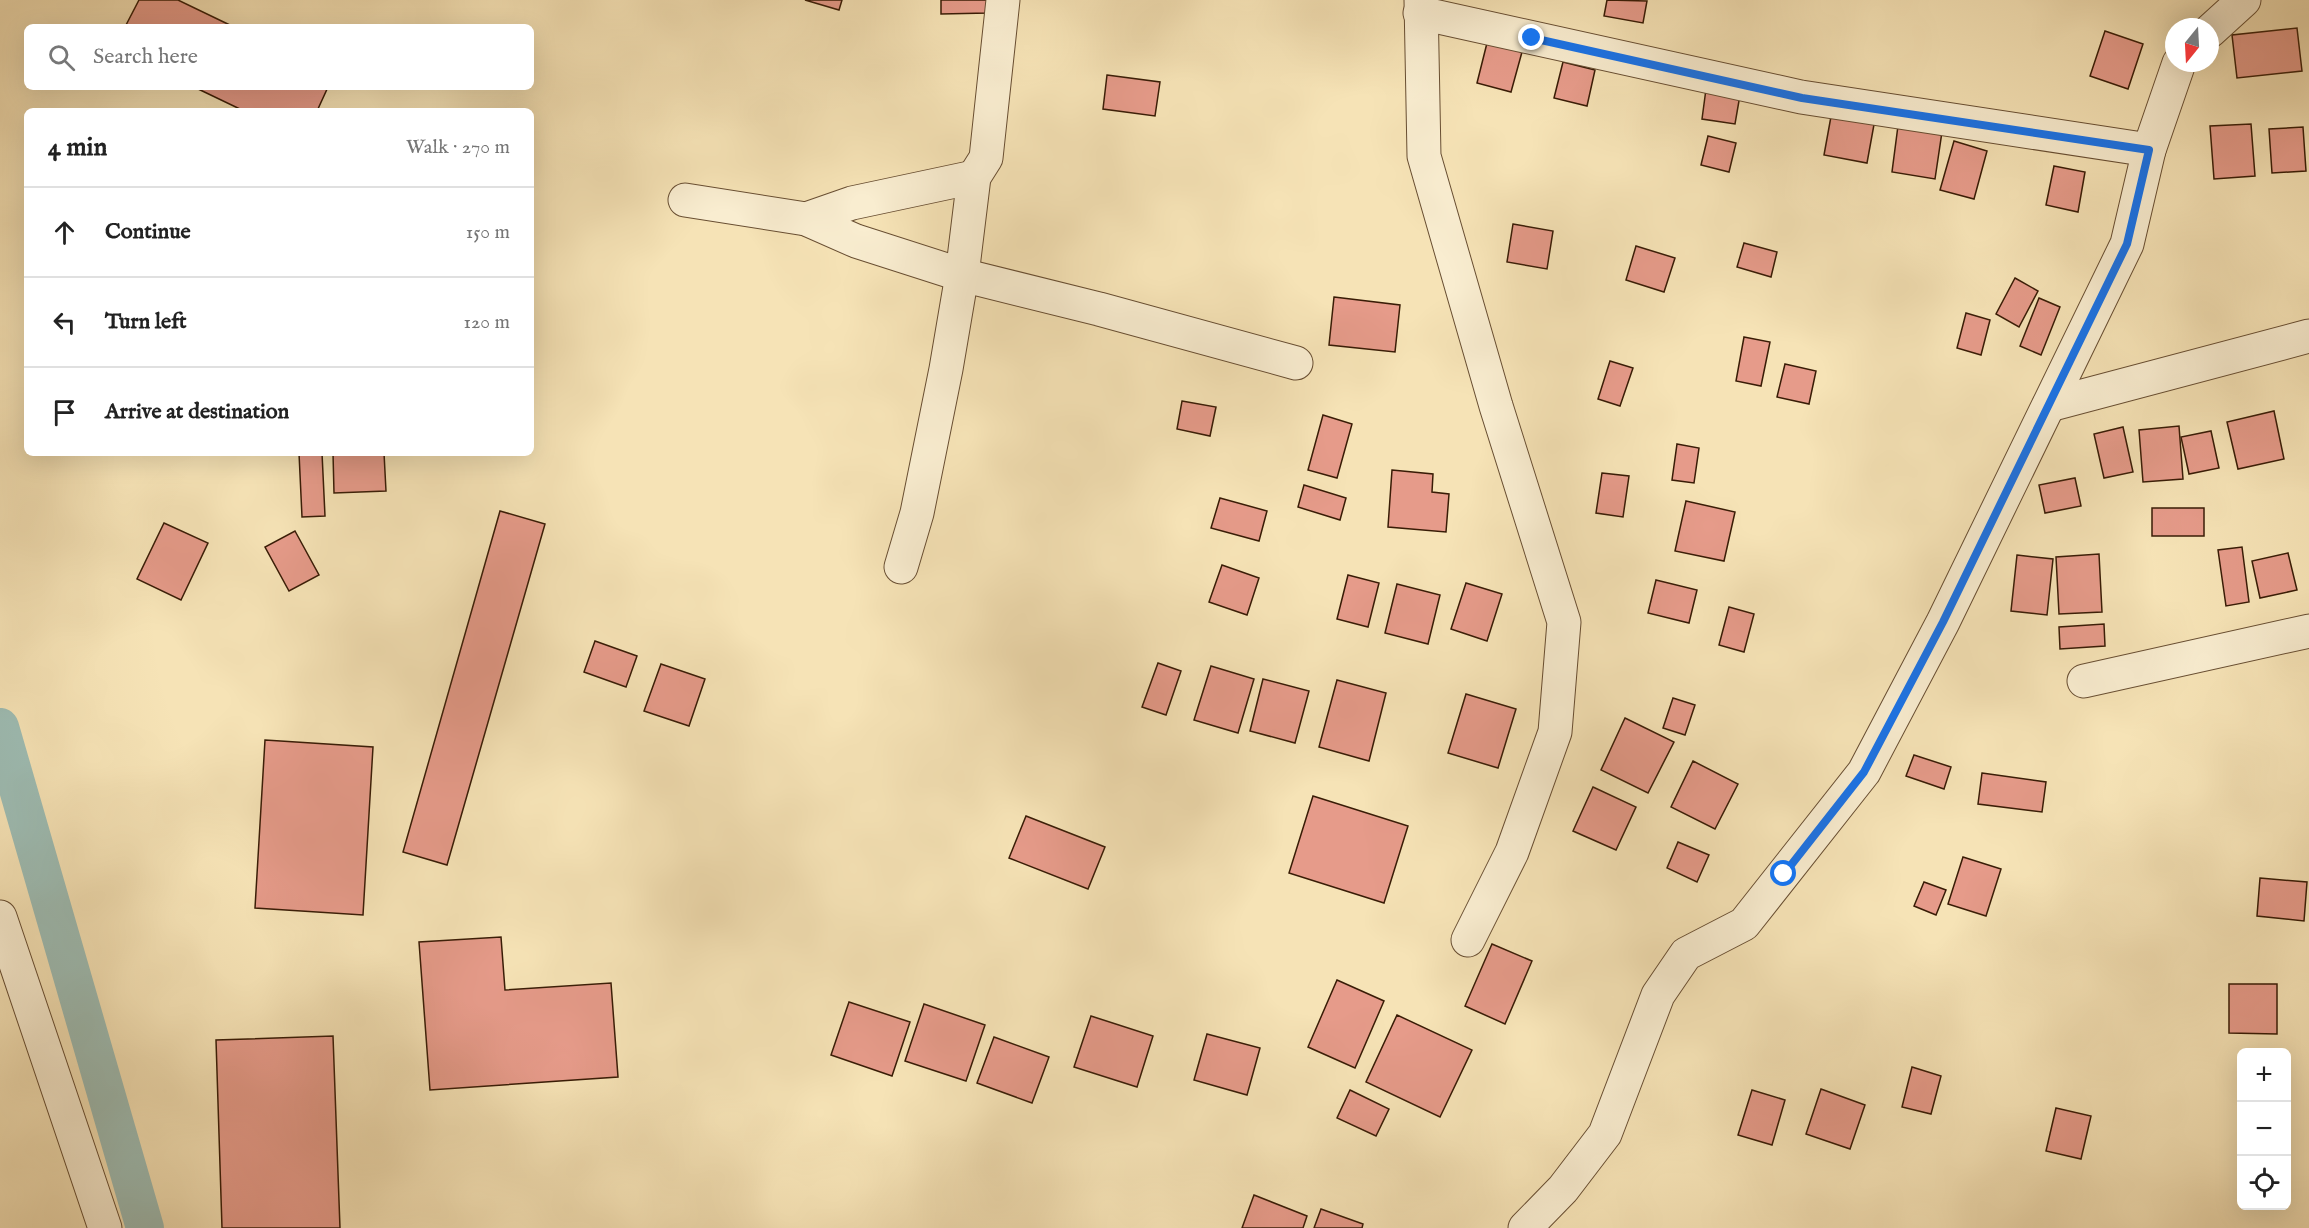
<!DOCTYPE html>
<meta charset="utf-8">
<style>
body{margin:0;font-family:"IM FELL English",serif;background:#f6f6f6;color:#222}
.controls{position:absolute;right:18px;bottom:18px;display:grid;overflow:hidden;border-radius:9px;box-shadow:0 6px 24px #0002}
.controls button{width:54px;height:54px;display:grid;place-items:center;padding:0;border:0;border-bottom:2px solid #e0e0e0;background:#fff;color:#222;font:30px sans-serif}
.compass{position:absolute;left:2165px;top:18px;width:54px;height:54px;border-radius:50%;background:#fff;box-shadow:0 6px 24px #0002;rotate:198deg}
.stop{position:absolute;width:18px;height:18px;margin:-14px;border:4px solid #1a73e8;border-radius:50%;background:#fff}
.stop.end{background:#1a73e8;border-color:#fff;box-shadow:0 2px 6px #0008}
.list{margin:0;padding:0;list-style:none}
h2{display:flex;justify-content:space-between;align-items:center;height:78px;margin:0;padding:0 24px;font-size:26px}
h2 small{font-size:20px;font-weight:400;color:#767676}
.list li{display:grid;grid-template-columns:39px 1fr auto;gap:18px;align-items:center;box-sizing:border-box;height:90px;padding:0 24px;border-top:2px solid #e0e0e0}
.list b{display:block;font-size:22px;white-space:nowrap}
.list em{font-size:20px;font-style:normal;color:#767676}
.icon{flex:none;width:33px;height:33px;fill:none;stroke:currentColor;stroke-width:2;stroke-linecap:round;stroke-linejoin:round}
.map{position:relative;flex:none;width:2309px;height:1228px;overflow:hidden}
.search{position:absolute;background:#fff;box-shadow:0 6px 24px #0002;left:24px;top:24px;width:510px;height:66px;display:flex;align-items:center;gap:15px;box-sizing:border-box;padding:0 21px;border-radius:9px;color:#767676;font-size:22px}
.panel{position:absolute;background:#fff;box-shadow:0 6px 24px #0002;left:24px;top:108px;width:510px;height:348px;border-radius:9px}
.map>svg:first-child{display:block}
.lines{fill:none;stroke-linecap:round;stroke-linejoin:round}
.canal{stroke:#9ebdb4;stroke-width:38}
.building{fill:#e69b8a;stroke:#391c06;stroke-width:1.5}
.street-casing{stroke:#684e32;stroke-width:35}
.street{stroke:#f9edd0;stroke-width:33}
.route{stroke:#1a73e8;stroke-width:8}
</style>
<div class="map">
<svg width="2309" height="1228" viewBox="0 0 2309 1228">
<rect width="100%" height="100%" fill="#f6e3b6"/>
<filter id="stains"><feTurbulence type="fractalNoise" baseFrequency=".00333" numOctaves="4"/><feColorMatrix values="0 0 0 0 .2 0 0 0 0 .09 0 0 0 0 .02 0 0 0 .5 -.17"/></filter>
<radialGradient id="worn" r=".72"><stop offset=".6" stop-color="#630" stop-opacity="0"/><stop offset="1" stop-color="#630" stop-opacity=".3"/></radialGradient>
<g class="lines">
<polyline class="canal" points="0,727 145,1228"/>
</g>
<g class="building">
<polygon points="139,0 178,0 234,27 125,27"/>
<polygon points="805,0 842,0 839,10"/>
<polygon points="941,0 987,0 988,13 941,14"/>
<polygon points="1607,0 1647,1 1643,23 1604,16"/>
<polygon points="2297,28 2302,71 2237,78 2232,35"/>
<polygon points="2105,31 2143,44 2128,89 2090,76"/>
<polygon points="1487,43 1522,52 1511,92 1477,83"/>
<polygon points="1563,62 1595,70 1587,106 1554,98"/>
<polygon points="1107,75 1160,82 1155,116 1103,109"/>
<polygon points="194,87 328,87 317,111 244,111"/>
<polygon points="1706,89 1740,95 1735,124 1702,119"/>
<polygon points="1832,111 1875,119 1867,163 1824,155"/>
<polygon points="1899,118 1943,125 1935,179 1892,172"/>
<polygon points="2251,124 2255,176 2214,179 2210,126"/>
<polygon points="2303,127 2306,171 2272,173 2269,129"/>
<polygon points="1708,136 1736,143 1729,172 1701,165"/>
<polygon points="1954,141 1987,151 1974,199 1940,190"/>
<polygon points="2054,166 2085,172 2078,212 2046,205"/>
<polygon points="1513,224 1553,231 1547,269 1507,262"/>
<polygon points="1744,243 1777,252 1771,277 1737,267"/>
<polygon points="1636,246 1675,258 1664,292 1626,280"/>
<polygon points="2015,278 2038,291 2019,327 1996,314"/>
<polygon points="1334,297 1400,305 1395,352 1329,345"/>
<polygon points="2039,298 2060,307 2041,355 2020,346"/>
<polygon points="1966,313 1990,320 1981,355 1957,348"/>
<polygon points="1744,337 1770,342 1761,386 1736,381"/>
<polygon points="1610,361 1633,368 1620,406 1598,399"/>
<polygon points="1785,364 1816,371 1809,404 1777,397"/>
<polygon points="1182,401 1216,407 1210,436 1177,429"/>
<polygon points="2274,411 2284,459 2238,469 2227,422"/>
<polygon points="1323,415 1352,424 1337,478 1308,470"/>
<polygon points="2179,426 2183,479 2143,482 2139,430"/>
<polygon points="2123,427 2133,472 2104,478 2094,434"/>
<polygon points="2211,431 2219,468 2189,474 2181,437"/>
<polygon points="1677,444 1699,448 1694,483 1672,480"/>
<polygon points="299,453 322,453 325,516 302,517"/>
<polygon points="333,453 384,453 386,491 334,493"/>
<polygon points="1392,470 1433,474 1432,492 1449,494 1446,532 1388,527"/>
<polygon points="1602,473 1629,476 1623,517 1596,513"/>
<polygon points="2075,478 2081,506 2045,513 2039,485"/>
<polygon points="1304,485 1346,498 1340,520 1298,507"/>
<polygon points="1220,498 1267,511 1259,541 1211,528"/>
<polygon points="1686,501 1735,512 1724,561 1675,551"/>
<rect x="2152" y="508" width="52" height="28"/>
<polygon points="500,511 545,524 447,865 403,852"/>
<polygon points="164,523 208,543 181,600 137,579"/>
<polygon points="295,531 319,575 289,591 265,547"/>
<polygon points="2242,547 2249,602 2226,606 2218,550"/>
<polygon points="2288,553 2297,590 2260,598 2252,561"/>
<polygon points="2099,554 2102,612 2059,614 2056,557"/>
<polygon points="2017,555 2053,559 2047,615 2011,611"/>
<polygon points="1222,565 1259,578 1247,615 1209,602"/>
<polygon points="1348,575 1379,583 1368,627 1337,619"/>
<polygon points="1656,580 1697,590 1689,623 1648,613"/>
<polygon points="1466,583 1502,594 1487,641 1451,629"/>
<polygon points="1397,584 1440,595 1428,644 1385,633"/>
<polygon points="1729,607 1754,614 1744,652 1719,645"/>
<polygon points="2104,624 2105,646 2060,649 2059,627"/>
<polygon points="595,641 637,656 626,687 584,672"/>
<polygon points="1158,663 1181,671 1166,715 1142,707"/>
<polygon points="661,664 705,679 689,726 644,711"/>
<polygon points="1211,666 1254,679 1238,733 1194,720"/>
<polygon points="1263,679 1309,691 1295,743 1250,731"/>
<polygon points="1337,680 1386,693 1369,761 1319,747"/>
<polygon points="1466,694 1516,709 1498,768 1448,753"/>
<polygon points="1673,698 1695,705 1685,735 1663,728"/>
<polygon points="1625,718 1674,742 1648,793 1601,770"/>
<polygon points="265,740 373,747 363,915 255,908"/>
<polygon points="1914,755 1951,767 1944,789 1906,776"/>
<polygon points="1693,761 1738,784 1715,829 1671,807"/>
<polygon points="1982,773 2046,782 2042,812 1978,804"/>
<polygon points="1593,787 1636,807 1616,850 1573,831"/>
<polygon points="1313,796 1408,826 1384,903 1289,873"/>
<polygon points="1026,816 1105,847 1088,889 1009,858"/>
<polygon points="1678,842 1709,855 1697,882 1667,868"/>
<polygon points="1963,857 2001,869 1986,916 1948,904"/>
<polygon points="2260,878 2307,882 2304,921 2257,916"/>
<polygon points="1924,882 1946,890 1936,915 1914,906"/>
<polygon points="501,937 505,990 611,983 618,1077 430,1090 419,942"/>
<polygon points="1492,944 1532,961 1505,1024 1465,1006"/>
<polygon points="1337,980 1384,1001 1355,1068 1308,1047"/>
<polygon points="2229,984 2277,984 2277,1034 2229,1033"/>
<polygon points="849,1002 910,1022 892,1076 831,1055"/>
<polygon points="924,1004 985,1025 966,1081 905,1061"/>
<polygon points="1397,1015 1472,1050 1440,1117 1366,1082"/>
<polygon points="1091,1016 1153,1036 1137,1087 1074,1067"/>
<polygon points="1207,1034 1260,1048 1247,1095 1194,1080"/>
<polygon points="333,1036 340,1228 222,1228 216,1040"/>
<polygon points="994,1037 1049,1057 1032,1103 977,1083"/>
<polygon points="1912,1067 1941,1076 1931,1114 1902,1107"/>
<polygon points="1821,1089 1865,1105 1850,1149 1806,1134"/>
<polygon points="1350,1090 1389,1109 1376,1136 1337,1118"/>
<polygon points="1752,1090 1785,1100 1772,1145 1738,1135"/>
<polygon points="2056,1108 2091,1116 2081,1159 2046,1151"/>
<polygon points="1254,1195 1307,1216 1303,1228 1242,1228"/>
<polygon points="1321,1209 1363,1224 1362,1228 1314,1228"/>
</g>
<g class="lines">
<g class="street-casing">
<g id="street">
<polyline points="1421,0 1424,156 1496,406 1564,622 1555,732 1512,852 1468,940"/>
<polyline points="1420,13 1801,97 2149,150"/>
<polyline points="2210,31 2244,0"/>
<polyline points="685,200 806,219 856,241 962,275 1099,309 1296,363"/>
<polyline points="806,219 852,203 974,177"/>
<polyline points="2049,405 2309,336"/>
<polyline points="901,567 917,513 946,369 962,275 974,177 986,158 1003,0"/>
<polyline points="2084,681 2309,631"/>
<polyline points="0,917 105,1228"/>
<polyline points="1525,1228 1563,1189 1605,1134 1658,995 1686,954 1744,924 1864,772 1943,622 2127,244 2149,150 2179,63"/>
</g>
</g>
<use href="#street" class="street"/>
</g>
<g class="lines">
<polyline class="route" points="1532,38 1802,98 2149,150 2127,244 1943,622 1864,772 1784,874"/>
</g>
<rect width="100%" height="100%" filter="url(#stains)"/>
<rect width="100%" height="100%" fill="url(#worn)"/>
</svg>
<div class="controls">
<button>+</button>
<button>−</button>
<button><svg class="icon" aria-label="locate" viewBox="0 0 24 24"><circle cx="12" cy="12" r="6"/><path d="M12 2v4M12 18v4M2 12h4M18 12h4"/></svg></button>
</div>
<svg class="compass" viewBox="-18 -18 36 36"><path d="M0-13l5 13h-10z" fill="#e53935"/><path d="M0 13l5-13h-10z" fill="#767676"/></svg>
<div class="stop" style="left:1784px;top:874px"></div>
<div class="stop end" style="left:1532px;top:38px"></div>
<div class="search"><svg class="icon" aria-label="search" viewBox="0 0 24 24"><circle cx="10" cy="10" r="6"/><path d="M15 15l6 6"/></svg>Search here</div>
<section class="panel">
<h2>4 min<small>Walk · 270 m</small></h2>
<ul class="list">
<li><svg class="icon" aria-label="ahead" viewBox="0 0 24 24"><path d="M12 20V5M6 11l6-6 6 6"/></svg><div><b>Continue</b></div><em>150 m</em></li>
<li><svg class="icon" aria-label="left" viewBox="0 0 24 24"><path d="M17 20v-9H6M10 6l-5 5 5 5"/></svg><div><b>Turn left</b></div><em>120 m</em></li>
<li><svg class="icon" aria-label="arrive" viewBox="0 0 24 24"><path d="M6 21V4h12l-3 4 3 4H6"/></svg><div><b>Arrive at destination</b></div></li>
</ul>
</section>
</div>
